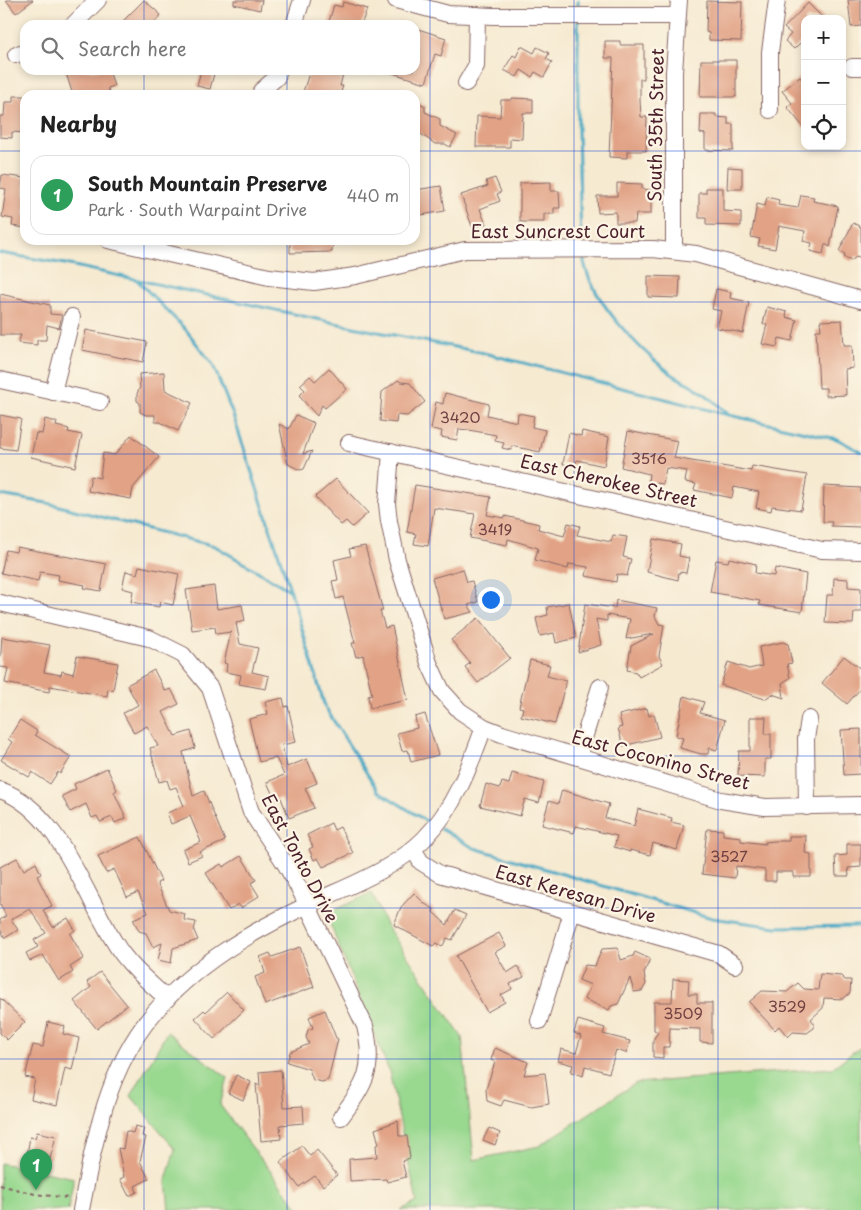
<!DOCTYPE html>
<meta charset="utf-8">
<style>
body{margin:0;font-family:"Playpen Sans",sans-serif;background:#f2f2f2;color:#222}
.controls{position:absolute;right:15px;top:15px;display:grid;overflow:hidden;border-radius:10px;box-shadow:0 2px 8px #0003}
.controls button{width:45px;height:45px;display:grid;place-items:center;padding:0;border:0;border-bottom:1px solid #e0e0e0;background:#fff;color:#222;font:25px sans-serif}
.you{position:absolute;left:490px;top:599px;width:18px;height:18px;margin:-12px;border:4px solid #fff;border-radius:50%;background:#1a73e8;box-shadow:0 0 0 8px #1a73e833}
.badge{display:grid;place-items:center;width:32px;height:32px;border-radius:50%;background:#db2777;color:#fff;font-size:16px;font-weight:700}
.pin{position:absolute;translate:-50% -41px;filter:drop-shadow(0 1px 2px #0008)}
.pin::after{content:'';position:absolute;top:26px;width:18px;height:15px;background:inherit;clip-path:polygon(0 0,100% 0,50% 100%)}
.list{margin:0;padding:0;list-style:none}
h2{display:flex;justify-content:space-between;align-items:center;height:65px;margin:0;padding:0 20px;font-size:21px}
h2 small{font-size:16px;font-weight:400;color:#767676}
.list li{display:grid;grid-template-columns:32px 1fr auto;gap:15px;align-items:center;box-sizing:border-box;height:80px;margin:0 10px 10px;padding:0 10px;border:1px solid #e0e0e0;border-radius:15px}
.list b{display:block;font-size:19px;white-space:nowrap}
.list p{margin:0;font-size:16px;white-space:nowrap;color:#767676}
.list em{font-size:16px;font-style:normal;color:#767676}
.icon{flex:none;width:28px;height:28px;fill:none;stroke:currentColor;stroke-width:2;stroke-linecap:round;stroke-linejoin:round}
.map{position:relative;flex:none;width:861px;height:1210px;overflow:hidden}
.search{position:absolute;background:#fff;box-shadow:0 2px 8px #0003;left:20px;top:20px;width:400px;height:55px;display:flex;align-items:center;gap:12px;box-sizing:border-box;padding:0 18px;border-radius:15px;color:#767676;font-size:19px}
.panel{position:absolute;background:#fff;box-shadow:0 2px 8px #0003;left:20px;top:90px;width:400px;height:155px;border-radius:15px}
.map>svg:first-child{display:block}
.green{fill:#98d88f;stroke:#717c5d}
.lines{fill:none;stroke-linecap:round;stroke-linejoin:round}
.stream{stroke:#46a9c5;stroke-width:3}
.building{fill:#e1a285}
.minor-casing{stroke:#866665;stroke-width:18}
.path{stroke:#866665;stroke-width:2;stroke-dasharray:4 4;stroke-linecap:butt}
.minor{stroke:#fff;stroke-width:16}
.grid{fill:none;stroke:#1d4ed8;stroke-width:1;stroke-opacity:0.55}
.labels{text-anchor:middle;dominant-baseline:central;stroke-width:4.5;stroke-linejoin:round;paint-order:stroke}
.number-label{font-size:15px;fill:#704042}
.street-label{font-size:18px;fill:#4a1f2b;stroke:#fcf5e5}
</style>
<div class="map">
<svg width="861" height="1210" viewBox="0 0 861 1210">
<rect width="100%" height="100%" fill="#fcf5e5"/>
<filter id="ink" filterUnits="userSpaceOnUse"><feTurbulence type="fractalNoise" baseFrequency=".02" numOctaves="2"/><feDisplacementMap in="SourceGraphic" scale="10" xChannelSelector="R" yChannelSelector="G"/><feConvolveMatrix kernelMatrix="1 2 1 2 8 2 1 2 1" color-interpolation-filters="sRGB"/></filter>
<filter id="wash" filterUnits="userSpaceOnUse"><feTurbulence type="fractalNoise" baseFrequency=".0096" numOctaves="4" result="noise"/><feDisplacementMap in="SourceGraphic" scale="20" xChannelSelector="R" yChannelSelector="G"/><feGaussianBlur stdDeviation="1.12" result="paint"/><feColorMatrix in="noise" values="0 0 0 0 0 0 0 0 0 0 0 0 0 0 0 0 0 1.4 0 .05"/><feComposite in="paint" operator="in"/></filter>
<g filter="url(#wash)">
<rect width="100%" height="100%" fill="#f6ead1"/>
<g class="green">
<polygon points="372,893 386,925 462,1037 474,1160 539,1146 636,1083 832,1068 861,1046 861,1210 401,1210 417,1202 389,1071 326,914"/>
<polygon points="167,1032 228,1078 220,1105 300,1210 169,1210 166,1180 175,1149 131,1096"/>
<polygon points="0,1163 74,1178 68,1210 0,1210"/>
</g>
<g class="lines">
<g class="stream">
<polyline points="578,0 578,12"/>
<polyline points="578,21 578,129 581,244"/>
<polyline points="0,253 65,264 358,328 480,352 729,415 837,439 861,452"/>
<path d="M583 255C587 296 637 348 669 372 678 379 689 383 699 390 709 396 719 406 728 414"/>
<polyline points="138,281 186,330 213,365 233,415 291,592 325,707 378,791 431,824"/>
<polyline points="0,495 47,503 215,546 291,591"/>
<polyline points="441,829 474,848 712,918 776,927 861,926"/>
</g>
</g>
<g id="blocks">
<g class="building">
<polygon points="6,0 33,0 16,13"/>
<polygon points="144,0 161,15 152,25 119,25"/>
<polygon points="234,0 262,0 260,10 234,4"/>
<polygon points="848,0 861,0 861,26 851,27"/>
<polygon points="707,1 742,2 741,41 709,40 709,33 706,32"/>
<polygon points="343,2 367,9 361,25 328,25 334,5 342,7"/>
<polygon points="808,3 824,19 805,19 805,48 800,43 794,49 785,41 791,34 784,28"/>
<polygon points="415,28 446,38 441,56 435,54 426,83 389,72 390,70 415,70"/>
<polygon points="605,41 620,41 620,45 644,45 644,79 640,79 640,100 641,117 647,117 646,151 627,151 627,158 609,157 613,58 605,58"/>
<polygon points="521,46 534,53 537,47 549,53 546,59 552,62 544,77 535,72 532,77 521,70 517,77 504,70 513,55 516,57"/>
<polygon points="701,60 736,60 736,97 700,97"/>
<polygon points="65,70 109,70 114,86 108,88 109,93 103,95 73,95"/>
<polygon points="201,70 215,70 210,89 197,86"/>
<polygon points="310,70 344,70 340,86 343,86 340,95 313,95 303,92"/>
<polygon points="800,77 805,83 805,129 787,107 792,103 782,91"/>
<polygon points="13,96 24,96 25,133 12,132 12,138 0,137 0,116 4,116 5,102 13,102"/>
<polygon points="512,98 533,99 533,113 523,113 522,139 510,138 510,147 476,147 477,116 500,117 501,100 512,100"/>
<polygon points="415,100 425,106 425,112 440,119 440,126 457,135 450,147 445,144 435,144 415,130"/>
<polygon points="701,114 716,114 716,117 728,118 728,124 733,124 733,151 705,150 705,134 700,133"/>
<polygon points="728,167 742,168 742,189 727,189"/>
<polygon points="2,175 25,178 25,228 12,226 13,219 2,217 6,189 0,188"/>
<polygon points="495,178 501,192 497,194 500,201 480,209 486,224 473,229 461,195 488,186 486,181"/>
<polygon points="551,182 551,191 559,191 560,208 554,208 554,214 544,214 544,222 520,222 520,183"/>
<polygon points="617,183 642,184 642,189 651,190 651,214 636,214 635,223 616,223 616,212 598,213 597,196 617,196"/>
<polygon points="441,186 445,211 415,216 415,190"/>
<polygon points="706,188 723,188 723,211 741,212 741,226 706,225 706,218 699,218 699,193 706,193"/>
<polygon points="801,195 814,197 813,201 838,206 830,247 825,244 823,254 810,251 812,243 803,241 805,231 779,226 775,249 758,246 760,239 751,237 757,204 765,206 767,197 779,200 778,205 798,208"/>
<polygon points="853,223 861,227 861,258 857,256 851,261 844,257 845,254 839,251"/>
<polygon points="290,240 333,240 332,252 290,253"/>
<polygon points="648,276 680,277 679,298 648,297"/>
<polygon points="716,289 731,292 730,298 749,302 743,333 717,328 721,311 712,309"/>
<polygon points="0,294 50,305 50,314 62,315 59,328 47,325 46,340 37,340 37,345 18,343 21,335 0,335"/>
<polygon points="767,307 787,312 786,317 797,320 792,341 779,338 777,347 762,344 767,324 763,324"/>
<polygon points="842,320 844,345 852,345 853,368 845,369 846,395 826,396 826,388 819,388 816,330 821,330 820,321"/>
<polygon points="86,330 147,342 143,362 82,350"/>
<polygon points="329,368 347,389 325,408 322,405 317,416 299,396 305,390 300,385 310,376 315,381"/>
<polygon points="164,372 165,390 192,403 178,431 160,422 155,422 155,415 146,415 140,412 140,403 137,401 137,394 140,387 139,374"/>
<polygon points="398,380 401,382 410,383 425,402 407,416 397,415 396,423 380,421 382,392"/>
<polygon points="445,393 489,404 487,415 517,422 518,413 534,416 532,427 545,430 540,452 512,446 511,450 502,448 504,443 495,441 496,435 469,430 459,429 457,440 441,437 442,431 431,429 436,402 443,404"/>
<polygon points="0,415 21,419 16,450 0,448"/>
<polygon points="296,415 314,423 303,454 312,451 304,469 300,470 288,464 279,424 289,429"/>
<polygon points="45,419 57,422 56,426 69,429 68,432 82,435 75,467 31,457 36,433 42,434"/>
<polygon points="582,431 609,437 604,466 577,460 575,466 563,464 569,433 581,436"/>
<polygon points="628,431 678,441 674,458 751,471 752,466 807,475 801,510 772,506 771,511 756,508 759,492 734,487 732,498 694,490 696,484 685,482 687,471 666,468 663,484 648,482 649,474 621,467"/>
<polygon points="131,435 159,457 133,488 131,499 88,491 91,476 100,478 103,453 115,455"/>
<polygon points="336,479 368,513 352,527 346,521 341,525 315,497"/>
<polygon points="415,485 491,497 487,515 505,518 505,516 539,524 538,529 564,536 568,523 580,526 577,535 611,542 613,535 627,537 623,557 631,559 627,576 617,574 616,582 586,576 588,567 569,564 568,569 535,560 538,548 508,539 507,545 470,538 475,514 434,508 428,546 414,544 416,534 407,532"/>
<polygon points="824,486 861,488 861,527 831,526 832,522 823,522"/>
<polygon points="653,539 681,544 679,556 689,558 686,573 679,572 678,580 647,572"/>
<polygon points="365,546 383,611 380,611 385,628 392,626 408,700 370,708 368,696 372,695 363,655 356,657 352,643 355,643 343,597 336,599 332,581 338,580 334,560 351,556 349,549"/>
<polygon points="17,547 106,564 101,591 84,588 85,585 58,580 59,575 40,572 38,581 1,573 6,550 16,552"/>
<polygon points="729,558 756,564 755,573 774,576 775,568 806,574 802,612 759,605 760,601 710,592 716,560 728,562"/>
<polygon points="139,566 179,574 173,605 160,602 159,607 131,602 133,591 122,588 126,571 137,574"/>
<polygon points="463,569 467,582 472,581 478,602 468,605 473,612 444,619 432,578"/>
<polygon points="834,578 848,579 848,587 861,588 861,612 854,612 853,624 825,623 827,595 833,595"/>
<polygon points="214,586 217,609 242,605 245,621 236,623 240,644 258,648 252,672 269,676 266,689 239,684 241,675 226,672 227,664 224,663 231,632 216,634 215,627 192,630 186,590"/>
<polygon points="616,600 657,608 655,616 659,624 664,625 659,656 663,664 639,677 636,672 627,670 631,646 654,634 626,639 630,619 607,615 607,621 596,619 601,645 578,652 585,604 615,608"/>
<polygon points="569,603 576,638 556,643 554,633 540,636 536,618 548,615 547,607"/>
<polygon points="478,618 510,658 478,683 465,667 470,663 451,640"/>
<polygon points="2,637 50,645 44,672 61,675 62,671 73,674 77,656 118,663 113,690 108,689 107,696 50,686 49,692 5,683 8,668 0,667"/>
<polygon points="783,642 788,644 792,663 787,664 790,678 782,683 784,698 772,694 765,699 721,685 728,662 749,669 762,666 759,647"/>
<polygon points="844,656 861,669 861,688 847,704 822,683"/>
<polygon points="530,660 550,665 547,676 566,681 555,724 521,716 523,708 519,707"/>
<polygon points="154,670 165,691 171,689 179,704 163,712 175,736 191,731 195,748 183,752 193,796 204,791 225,841 200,852 202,856 188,862 183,850 201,842 190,816 171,824 167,813 184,806 176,787 170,789 167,780 159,782 150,748 158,746 147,726 134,733 123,713 138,705 127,685"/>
<polygon points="684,696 704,702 700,713 725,720 717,750 709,748 708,754 701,754 680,748 683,738 676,736"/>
<polygon points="283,698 285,707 288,706 296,742 282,745 287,767 307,759 317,783 305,788 314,808 289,818 281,798 275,800 267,782 284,775 276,758 259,762 249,719 268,714 265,702"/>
<polygon points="647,708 649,716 654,714 660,737 623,746 618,728 622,727 619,715"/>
<polygon points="425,714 438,755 411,762 408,750 402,751 397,733 417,728 415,717"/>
<polygon points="750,717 766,717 765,734 771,734 771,759 765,759 765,777 738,776 739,751 750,751"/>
<polygon points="20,720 37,731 35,735 71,757 60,774 58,772 50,784 32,772 29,777 1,760 12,742 8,739"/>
<polygon points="861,729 861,774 844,775 841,730"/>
<polygon points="107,768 117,790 114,792 126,818 115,823 112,817 100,822 97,816 92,818 86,804 70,812 62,796 76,789 74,784"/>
<polygon points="512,773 544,782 539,803 525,799 520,816 480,806 486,784 500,788 502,782 509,784"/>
<polygon points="562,790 609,804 605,818 634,826 638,809 672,818 671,822 684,825 677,850 653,843 650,855 630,850 630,852 614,847 617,836 576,826 574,833 542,825 549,801 558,804"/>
<polygon points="331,823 334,830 340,827 353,853 323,867 318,858 314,860 309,849 313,847 307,835"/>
<polygon points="707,829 723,830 723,835 741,837 741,841 765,844 765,842 775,841 789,841 789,836 806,836 805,853 811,854 811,877 793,877 793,872 776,872 776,881 765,881 765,870 736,866 735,878 702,874"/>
<polygon points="140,837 161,881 157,883 169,910 185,914 184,920 196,922 194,931 198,940 173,948 171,963 158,960 162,943 153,947 146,933 139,931 133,919 148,913 138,892 127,897 114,869 106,873 98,856"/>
<polygon points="847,844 861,844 861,867 848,868 849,876 836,876 835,856 847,855"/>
<polygon points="241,856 256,880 251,883 259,896 241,908 238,904 229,910 206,873 221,864 223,867"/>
<polygon points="17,858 24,870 36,863 41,874 37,876 52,906 43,910 53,927 68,918 75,930 70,934 84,958 70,967 73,972 59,981 43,955 30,961 26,953 38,947 34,940 46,933 30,909 11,919 18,930 5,938 0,929 0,920 6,916 0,904 0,867"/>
<polygon points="414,893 425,904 434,909 433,912 447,925 455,910 466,915 452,940 447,938 442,947 436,943 433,946 394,925 401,907"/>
<polygon points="499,933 506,946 495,952 507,973 518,966 524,977 510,984 512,989 501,995 505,1002 487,1012 456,956"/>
<polygon points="300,947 314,987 265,1005 255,977 265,973 260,957 270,953 272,957"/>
<polygon points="618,948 621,960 633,956 635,952 650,959 644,973 646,984 642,991 634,992 630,978 618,1004 611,1006 609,1010 584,999 591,985 579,980 585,965 595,966 602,949"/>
<polygon points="100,972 127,1005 97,1029 74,1001 91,987 87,982"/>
<polygon points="820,974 841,976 845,980 851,980 850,993 843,999 824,998 823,1008 811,1019 814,1023 814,1028 807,1033 793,1032 788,1037 779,1026 775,1030 749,1002 762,991 787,992 798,983 804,989 818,990"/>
<polygon points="673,979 689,980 688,994 697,994 697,1003 712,1003 712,1043 700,1042 700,1029 670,1028 669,1047 663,1047 663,1058 653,1057 653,1040 658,1032 654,1030 654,1002 672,1002"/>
<polygon points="227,992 244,1010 214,1039 195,1018 204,1010 206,1012"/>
<polygon points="0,998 25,1022 7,1040 0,1033"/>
<polygon points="325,1010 336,1038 338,1039 328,1080 322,1082 313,1080 309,1069 287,1062 290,1052 309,1044 306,1037 308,1030 313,1028 309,1017"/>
<polygon points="578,1020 605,1028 603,1034 630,1041 626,1053 616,1050 609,1073 585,1066 583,1076 571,1072 573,1065 558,1061 561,1049 576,1053 581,1036 574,1033"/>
<polygon points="48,1022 65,1026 63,1034 79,1038 72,1070 65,1068 57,1105 31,1099 35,1079 25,1077 33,1045 43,1047"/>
<polygon points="495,1048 528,1062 524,1075 545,1073 549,1104 531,1107 504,1100 501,1106 487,1101 486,1089 495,1062 491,1060"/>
<polygon points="281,1070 284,1107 303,1106 304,1123 280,1125 281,1139 261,1141 256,1084 260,1086 259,1072"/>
<polygon points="236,1075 251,1082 243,1100 228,1093"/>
<polygon points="398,1121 399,1136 407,1136 410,1158 402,1161 406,1177 387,1182 386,1179 350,1181 349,1159 377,1157 376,1145 379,1144 375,1129"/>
<polygon points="135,1126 144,1128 142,1136 146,1137 140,1161 149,1179 135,1186 137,1192 129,1196 120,1179 124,1177 118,1148 123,1149 126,1131 133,1133"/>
<polygon points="489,1128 500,1133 495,1145 483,1140"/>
<polygon points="37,1132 56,1136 50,1159 27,1154 30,1137 35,1138"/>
<polygon points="302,1146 310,1156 317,1150 337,1175 323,1186 315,1176 299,1187 280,1162"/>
</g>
</g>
</g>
<g filter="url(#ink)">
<use href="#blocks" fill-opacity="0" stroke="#866665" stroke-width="1"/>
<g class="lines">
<g class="minor-casing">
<g id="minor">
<polyline points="396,0 448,14 494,16 677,16"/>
<polyline points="73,25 98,0"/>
<polyline points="294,25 302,0"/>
<polyline points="16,55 25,53"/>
<polyline points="852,67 861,67"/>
<polyline points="466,83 476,66 477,15"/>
<polyline points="261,91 277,77 279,70"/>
<polyline points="770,110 770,52 777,0"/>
<polyline points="108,240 269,277 314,282 355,276 465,250 653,249 696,254 861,300"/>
<polyline points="674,251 674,72 679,0"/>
<polyline points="0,380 100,402"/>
<polyline points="53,392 72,317"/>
<polyline points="349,443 822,550 861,551"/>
<polyline points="391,452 387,504 389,521 397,560 429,663 442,691 460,711 484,727 502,734 721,800 765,807 861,805"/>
<path d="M0 603 149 638 183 655 210 688 251 812 286 865 300 890 365 1026C375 1069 366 1083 341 1117"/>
<polyline points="578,757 600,687"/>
<path d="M0 790C59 810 84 894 115 943 127 964 149 982 167 999"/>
<polyline points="807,807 806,739 809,719"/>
<polyline points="413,849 421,862 440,874 719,954 735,965"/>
<polyline points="539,1021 572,912"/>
<path d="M81 1210C94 1142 107 1068 153 1014 195 964 252 931 310 904 350 885 392 871 424 839 454 809 470 766 484 727"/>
</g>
</g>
<polyline class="path" points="0,1185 35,1194 69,1198"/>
<use href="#minor" class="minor"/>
</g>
</g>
<path class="grid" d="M144 0V25M287 0V25M430 0V1210M574 0V1210M718 0V1210M144 70V95M287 70V95M0 151H25M415 151H861M144 240V1210M287 240V1210M0 302H861M0 454H861M0 605H861M0 756H861M0 908H861M0 1059H861"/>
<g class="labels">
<g class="number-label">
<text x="460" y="416">3420</text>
<text x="649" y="457">3516</text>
<text x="495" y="528">3419</text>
<text x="729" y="855">3527</text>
<text x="787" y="1005">3529</text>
<text x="683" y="1012">3509</text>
</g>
<g class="street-label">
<text transform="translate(655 125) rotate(-89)">South 35th Street</text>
<text x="558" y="230">East Suncrest Court</text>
<text transform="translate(609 480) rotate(13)">East Cherokee Street</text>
<text transform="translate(661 759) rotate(15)">East Coconino Street</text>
<text transform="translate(301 858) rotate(62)">East Tonto Drive</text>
<text transform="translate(576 893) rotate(16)">East Keresan Drive</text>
</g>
</g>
</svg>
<div class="controls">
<button>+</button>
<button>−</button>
<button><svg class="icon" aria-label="locate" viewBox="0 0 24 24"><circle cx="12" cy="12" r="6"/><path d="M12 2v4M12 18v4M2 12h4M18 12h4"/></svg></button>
</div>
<div class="you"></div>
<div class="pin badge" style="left:36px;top:1190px;background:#2e9e5b">1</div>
<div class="search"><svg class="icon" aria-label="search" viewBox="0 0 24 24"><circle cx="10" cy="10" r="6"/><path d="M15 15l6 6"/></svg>Search here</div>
<section class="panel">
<h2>Nearby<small></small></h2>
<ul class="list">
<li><span class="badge" style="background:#2e9e5b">1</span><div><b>South Mountain Preserve</b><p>Park · South Warpaint Drive</p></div><em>440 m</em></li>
</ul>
</section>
</div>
